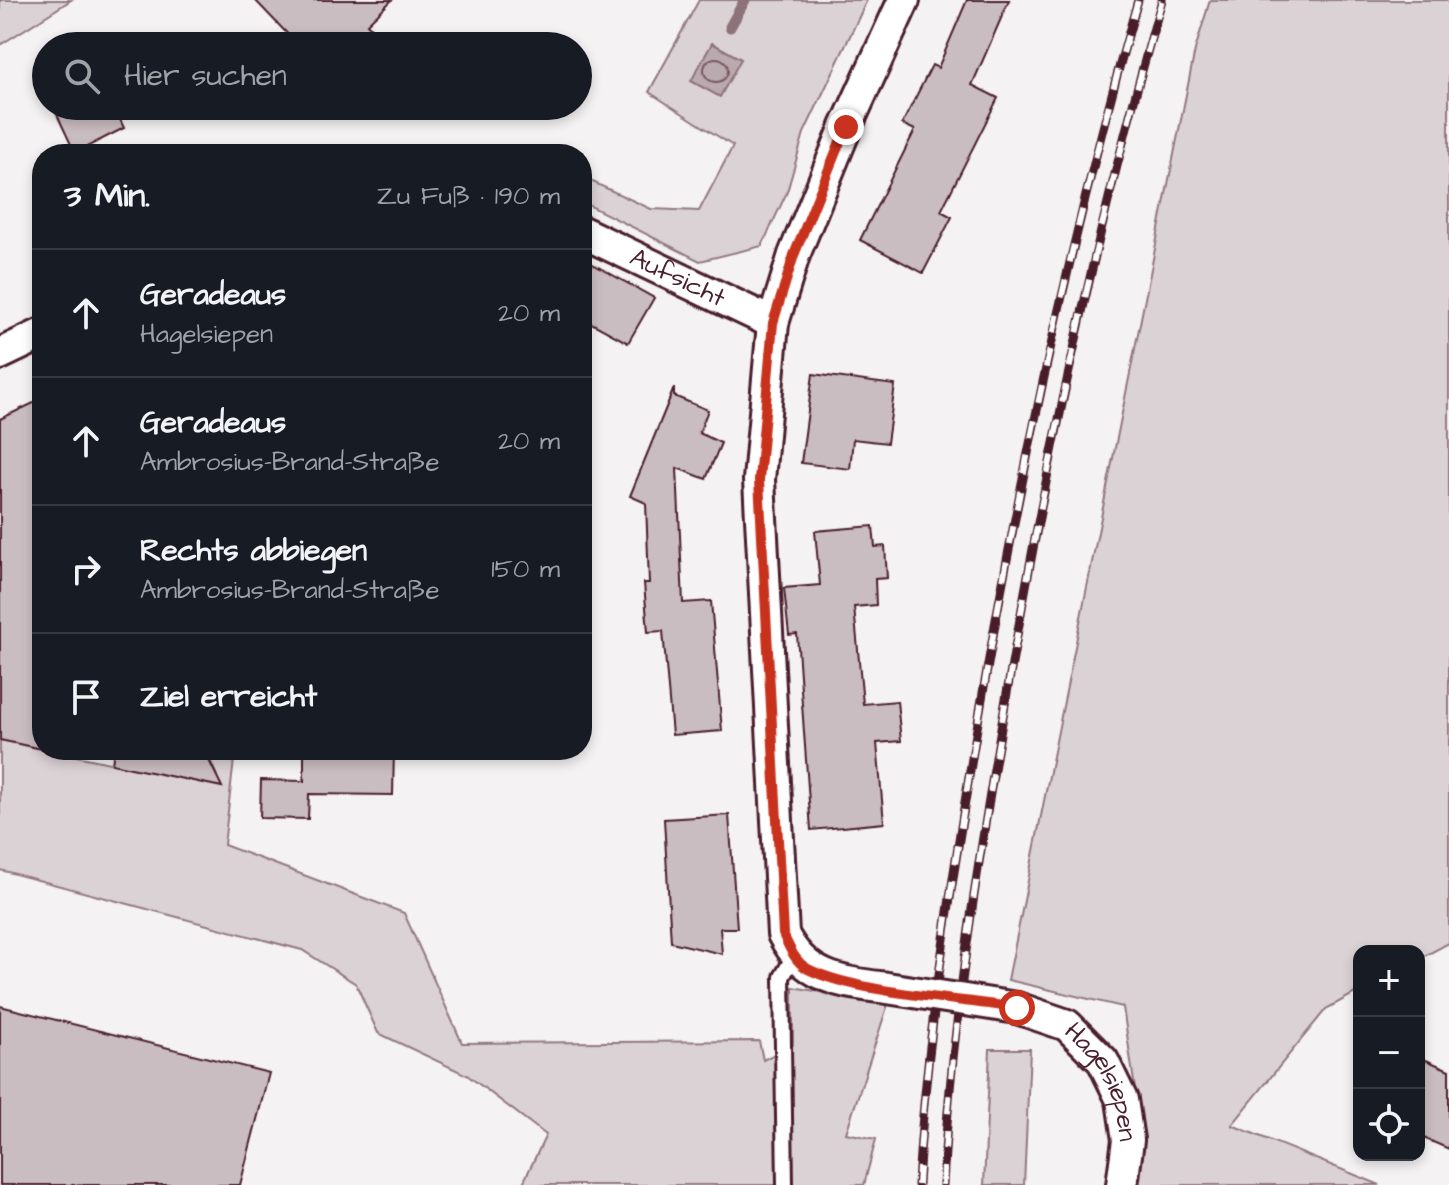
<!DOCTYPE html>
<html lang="de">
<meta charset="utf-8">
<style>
body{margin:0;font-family:"Architects Daughter",sans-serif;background:#20242c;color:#f1f3f6}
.controls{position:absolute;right:24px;bottom:24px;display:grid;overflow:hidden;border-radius:16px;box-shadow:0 4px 12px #0003}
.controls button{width:72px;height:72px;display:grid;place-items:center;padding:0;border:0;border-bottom:2px solid #363941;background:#171b24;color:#f1f3f6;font:40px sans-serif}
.stop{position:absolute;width:24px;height:24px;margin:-18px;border:6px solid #c8321e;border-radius:50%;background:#fff}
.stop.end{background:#c8321e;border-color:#fff;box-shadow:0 2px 8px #0008}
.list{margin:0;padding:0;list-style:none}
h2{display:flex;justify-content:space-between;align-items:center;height:104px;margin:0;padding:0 32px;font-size:34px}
h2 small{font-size:26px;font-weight:400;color:#9ea1a6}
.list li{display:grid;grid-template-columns:52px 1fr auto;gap:24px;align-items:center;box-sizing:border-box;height:128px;padding:0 32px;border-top:2px solid #363941}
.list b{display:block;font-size:30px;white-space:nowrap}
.list p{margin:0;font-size:26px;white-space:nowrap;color:#9ea1a6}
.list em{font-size:26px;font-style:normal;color:#9ea1a6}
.icon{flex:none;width:44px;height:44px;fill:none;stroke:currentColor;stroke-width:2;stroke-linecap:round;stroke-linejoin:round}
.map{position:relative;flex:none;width:1449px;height:1185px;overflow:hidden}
.search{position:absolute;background:#171b24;box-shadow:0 4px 12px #0003;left:32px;top:32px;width:560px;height:88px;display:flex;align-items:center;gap:20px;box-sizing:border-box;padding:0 28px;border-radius:44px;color:#9ea1a6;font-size:30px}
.panel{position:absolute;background:#171b24;box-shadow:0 4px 12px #0003;left:32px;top:144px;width:560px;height:616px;border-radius:32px}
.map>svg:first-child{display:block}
.green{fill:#dbd2d5;stroke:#927880;stroke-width:2}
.water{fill:#baa9ae;stroke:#8d727a;stroke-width:2}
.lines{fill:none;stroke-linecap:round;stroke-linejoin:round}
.shore{stroke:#77565f;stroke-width:2}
.stream{stroke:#8d727a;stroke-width:11}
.building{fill:#cabdc1;stroke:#4a1f2b;stroke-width:2}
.service-casing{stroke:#4a1f2b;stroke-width:20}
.minor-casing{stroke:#4a1f2b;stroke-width:36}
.service{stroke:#fff;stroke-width:14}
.minor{stroke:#fff;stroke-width:30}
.rail-casing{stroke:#4a1f2b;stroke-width:9}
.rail{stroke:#fff;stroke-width:6;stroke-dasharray:18;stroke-linecap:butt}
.minor-bridge-casing{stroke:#4a1f2b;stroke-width:36;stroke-linecap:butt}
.minor-bridge{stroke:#fff;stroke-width:30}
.route{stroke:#c8321e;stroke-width:10}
.labels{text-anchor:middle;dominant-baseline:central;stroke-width:8;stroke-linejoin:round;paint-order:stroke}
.street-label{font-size:26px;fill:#4a1f2b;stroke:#fff}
</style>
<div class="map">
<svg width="1449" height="1185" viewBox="0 0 1449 1185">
<rect width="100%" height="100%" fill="#f4f2f2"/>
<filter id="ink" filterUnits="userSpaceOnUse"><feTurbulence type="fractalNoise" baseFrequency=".0125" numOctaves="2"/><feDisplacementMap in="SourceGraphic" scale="16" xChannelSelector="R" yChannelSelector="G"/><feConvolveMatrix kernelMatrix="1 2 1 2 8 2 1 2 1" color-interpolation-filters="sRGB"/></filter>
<g filter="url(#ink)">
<g class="green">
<polygon points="0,0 71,0 0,45"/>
<polygon points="699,0 867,0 804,133 787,192 762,246 700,261 582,202 582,177 651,209 699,211 733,146 649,92"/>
<polygon points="1210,0 1449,0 1449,943 1419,959 1419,951 1359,951 1359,991 1326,1009 1232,1125 1380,1185 1139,1185 1135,1089 1123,1007 1008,980 1195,50"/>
<polygon points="0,740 205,783 217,776 206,750 229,750 234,760 224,845 404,913 462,1043 759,1041 763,1060 793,1045 793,987 888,1004 846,1133 876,1139 864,1185 522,1185 546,1135 467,1075 378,1033 356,984 302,950 0,870"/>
<polygon points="990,1049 1030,1049 1024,1185 984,1185"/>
</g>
<polygon class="water" points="712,43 741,59 720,97 691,81"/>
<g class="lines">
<circle class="shore" cx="716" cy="70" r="12"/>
<polyline class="stream" points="730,27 745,0"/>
</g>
<g class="building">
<polygon points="255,0 392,0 367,24 388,46 299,46"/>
<polygon points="967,0 1009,0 972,85 998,98 941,211 952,217 923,273 860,240 915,130 902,124 932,65 938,68"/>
<polygon points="53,106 114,106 124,128 75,153"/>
<polygon points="582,258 654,298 628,343 582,318"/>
<polygon points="813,374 895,385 887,443 853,439 850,469 801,463"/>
<polygon points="674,388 674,396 708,410 699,433 721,443 706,479 677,468 683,603 711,601 722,731 672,735 663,631 648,632 644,583 649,583 646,503 630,496"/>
<polygon points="42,399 42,749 0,740 0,419"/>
<polygon points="873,526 875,547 885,546 887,578 875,579 876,605 854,607 863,704 897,701 901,741 877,743 884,823 811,830 797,634 789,635 784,588 820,585 815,531"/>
<polygon points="114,750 204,750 222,787 112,764"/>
<polygon points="304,750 394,750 393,795 309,794 308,819 260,818 261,780 304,781"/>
<polygon points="729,815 737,928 720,928 722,954 671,942 664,819"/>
<polygon points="0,1006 269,1073 240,1185 0,1185"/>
<polygon points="1419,1057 1449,1070 1449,1149 1419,1136"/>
</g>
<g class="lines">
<g class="service-casing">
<polyline id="service" points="785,1185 782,977 794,956"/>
</g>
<g class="minor-casing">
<g id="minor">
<path id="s1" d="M582 232 773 323"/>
<polyline points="0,354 42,334"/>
<path d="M887 988C840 982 806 979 783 934L759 480 773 323 794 255 846 127 904 0"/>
<path id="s2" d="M1017 1008 1067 1025 1103 1061 1122 1100 1128 1140 1122 1185"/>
</g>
</g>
<use href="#service" class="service"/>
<use href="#minor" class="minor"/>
<g class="rail-casing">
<g id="rail">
<path d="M918 1185C926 1040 950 895 973 752 1015 498 1067 247 1138 0"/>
<path d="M943 1185C951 1030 976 875 1002 722 1043 479 1093 237 1162 0"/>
</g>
</g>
<use href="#rail" class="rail"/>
<g class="minor-bridge-casing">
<polyline id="minor-bridge" points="887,988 1017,1008"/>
</g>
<use href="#minor-bridge" class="minor-bridge"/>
</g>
</g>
<g class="lines" filter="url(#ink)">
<path class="route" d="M846 127 794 255 773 323 759 480 783 934C789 947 795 962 808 969 855 993 962 999 1017 1008"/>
</g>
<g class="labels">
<g class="street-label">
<text stroke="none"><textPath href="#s1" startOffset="106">Aufsicht</textPath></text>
<text stroke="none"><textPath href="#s2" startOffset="122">Hagelsiepen</textPath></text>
</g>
</g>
</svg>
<div class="controls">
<button>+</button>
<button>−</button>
<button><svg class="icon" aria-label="locate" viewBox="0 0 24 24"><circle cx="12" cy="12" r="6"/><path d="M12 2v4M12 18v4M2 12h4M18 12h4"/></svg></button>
</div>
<div class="stop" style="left:1017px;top:1008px"></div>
<div class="stop end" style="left:846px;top:127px"></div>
<div class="search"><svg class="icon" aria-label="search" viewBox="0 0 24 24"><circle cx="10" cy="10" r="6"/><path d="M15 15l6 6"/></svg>Hier suchen</div>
<section class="panel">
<h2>3 Min.<small>Zu Fuß · 190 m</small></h2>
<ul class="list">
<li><svg class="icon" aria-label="ahead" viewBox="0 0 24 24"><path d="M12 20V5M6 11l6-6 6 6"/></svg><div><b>Geradeaus</b><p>Hagelsiepen</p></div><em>20 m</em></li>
<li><svg class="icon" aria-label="ahead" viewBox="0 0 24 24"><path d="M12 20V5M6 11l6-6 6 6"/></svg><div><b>Geradeaus</b><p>Ambrosius-Brand-Straße</p></div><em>20 m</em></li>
<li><svg class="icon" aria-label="right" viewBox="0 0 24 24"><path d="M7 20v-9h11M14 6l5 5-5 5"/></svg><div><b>Rechts abbiegen</b><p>Ambrosius-Brand-Straße</p></div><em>150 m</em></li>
<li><svg class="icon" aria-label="arrive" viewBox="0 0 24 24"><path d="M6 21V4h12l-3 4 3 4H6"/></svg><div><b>Ziel erreicht</b></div></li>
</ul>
</section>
</div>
